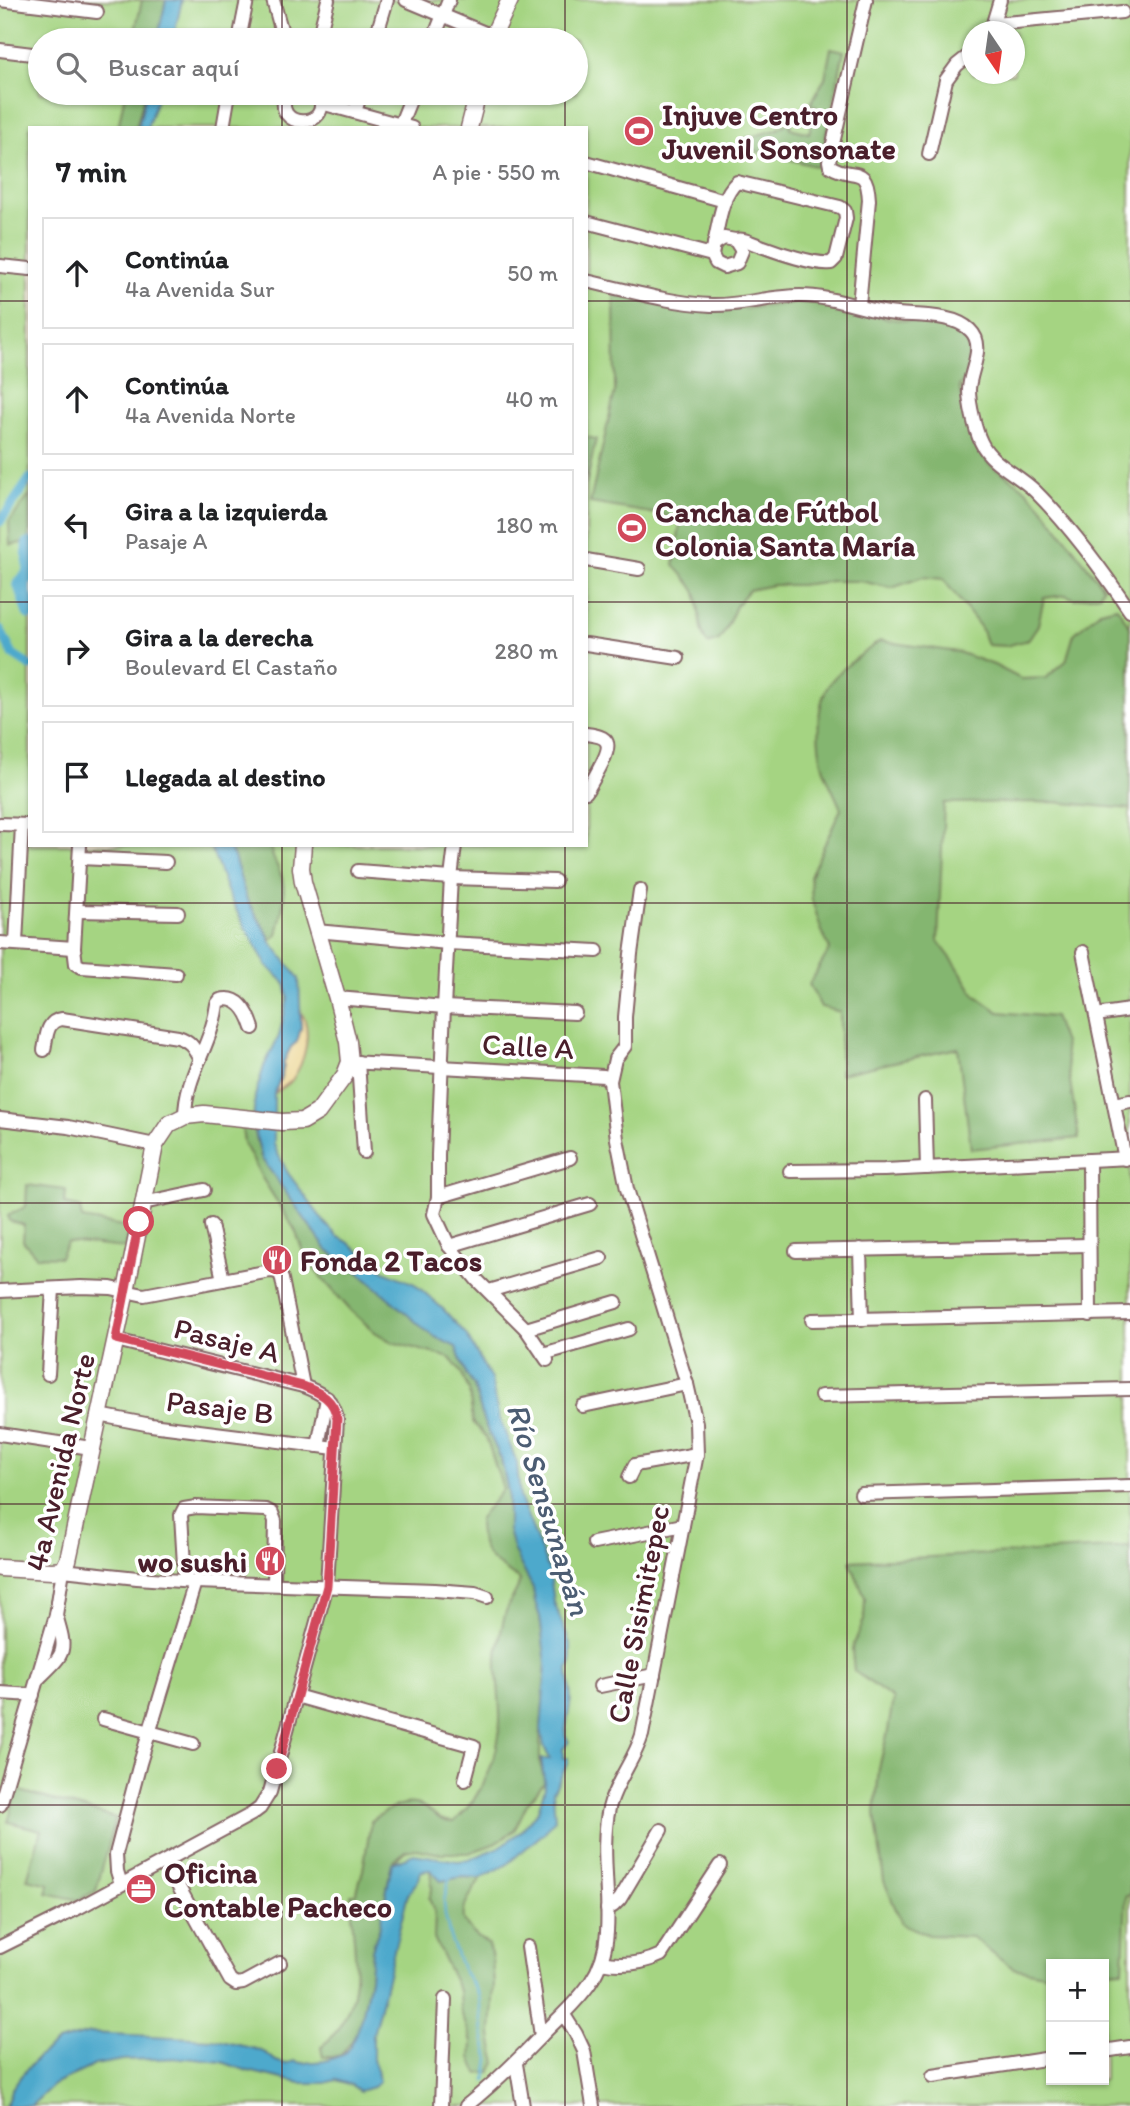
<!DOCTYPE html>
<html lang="es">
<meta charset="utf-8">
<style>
body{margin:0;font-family:Itim,sans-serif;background:#f2f2f2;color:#202124}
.controls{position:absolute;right:21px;bottom:21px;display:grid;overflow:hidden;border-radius:0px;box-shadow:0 2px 5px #0004}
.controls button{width:63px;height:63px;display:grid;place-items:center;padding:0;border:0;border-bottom:2px solid #e0e0e0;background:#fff;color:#202124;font:35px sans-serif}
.compass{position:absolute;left:962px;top:21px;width:63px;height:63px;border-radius:50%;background:#fff;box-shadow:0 2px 5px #0004;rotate:167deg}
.stop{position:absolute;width:21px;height:21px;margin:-16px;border:5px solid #d1495b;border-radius:50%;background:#fff}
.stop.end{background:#d1495b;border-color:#fff;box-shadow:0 2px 7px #0008}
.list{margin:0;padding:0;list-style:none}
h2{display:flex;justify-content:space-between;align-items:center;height:91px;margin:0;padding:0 28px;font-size:30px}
h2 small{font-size:23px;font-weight:400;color:#757577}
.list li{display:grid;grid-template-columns:46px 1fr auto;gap:21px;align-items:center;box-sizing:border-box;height:112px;margin:0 14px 14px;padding:0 14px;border:2px solid #e0e0e0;border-radius:0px}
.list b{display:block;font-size:26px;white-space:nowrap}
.list p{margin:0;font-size:23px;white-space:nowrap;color:#757577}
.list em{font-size:23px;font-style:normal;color:#757577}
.icon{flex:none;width:38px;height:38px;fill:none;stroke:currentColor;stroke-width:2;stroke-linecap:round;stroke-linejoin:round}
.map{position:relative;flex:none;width:1130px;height:2106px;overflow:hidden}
.search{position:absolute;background:#fff;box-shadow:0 2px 5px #0004;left:28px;top:28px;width:560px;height:77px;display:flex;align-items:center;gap:18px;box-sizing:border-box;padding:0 24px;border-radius:38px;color:#757577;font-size:26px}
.panel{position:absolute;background:#fff;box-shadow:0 2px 5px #0004;left:28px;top:126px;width:560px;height:721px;border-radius:0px}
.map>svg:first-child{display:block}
.green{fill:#a5d482;stroke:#787a56;stroke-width:2;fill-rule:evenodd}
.forest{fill:#84b670;stroke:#676a4e;stroke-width:2}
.sand{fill:#eeda9e;stroke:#9c7c64;stroke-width:2}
.water{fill:#4ea9cc;stroke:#4c647c;stroke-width:2}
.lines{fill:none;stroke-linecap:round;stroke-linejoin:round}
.stream{stroke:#4ea9cc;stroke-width:2.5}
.canal{stroke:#4ea9cc;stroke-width:9}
.river{stroke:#4ea9cc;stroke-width:16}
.minor-casing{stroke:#866667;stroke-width:16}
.major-casing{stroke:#866667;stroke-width:19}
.minor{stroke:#fff;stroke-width:12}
.major{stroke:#fff;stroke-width:16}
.route{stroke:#d1495b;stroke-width:9}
.grid{fill:none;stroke:#4a1f2b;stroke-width:2;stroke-opacity:0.55}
.labels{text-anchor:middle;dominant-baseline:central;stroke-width:7;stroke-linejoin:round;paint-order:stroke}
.poi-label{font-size:30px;font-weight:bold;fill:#4a1f2b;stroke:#fff;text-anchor:start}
.street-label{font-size:30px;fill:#4a1f2b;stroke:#fff}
.water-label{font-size:32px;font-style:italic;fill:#4c5d73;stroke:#fff}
</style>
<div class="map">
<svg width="1130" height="2106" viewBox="0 0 1130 2106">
<rect width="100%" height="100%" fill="#fff"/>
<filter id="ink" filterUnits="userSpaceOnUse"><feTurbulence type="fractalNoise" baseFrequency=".0143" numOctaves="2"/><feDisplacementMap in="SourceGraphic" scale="14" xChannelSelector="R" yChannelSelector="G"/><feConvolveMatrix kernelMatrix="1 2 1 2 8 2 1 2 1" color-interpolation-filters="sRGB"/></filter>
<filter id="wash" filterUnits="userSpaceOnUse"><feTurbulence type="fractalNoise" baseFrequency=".00686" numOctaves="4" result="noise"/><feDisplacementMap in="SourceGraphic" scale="28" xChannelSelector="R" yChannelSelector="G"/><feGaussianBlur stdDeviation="1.57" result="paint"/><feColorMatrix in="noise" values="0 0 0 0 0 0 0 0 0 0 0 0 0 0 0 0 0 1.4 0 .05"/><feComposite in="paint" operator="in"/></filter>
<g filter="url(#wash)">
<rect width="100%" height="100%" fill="#f5ebd6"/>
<path class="green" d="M0 0H1130V2106H0ZM972 32H1014V74H972ZM40 40H576V93H40ZM30 128H586V845H30ZM1051 1964H1104V2080H1051Z"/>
<g class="forest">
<polygon points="142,0 166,0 158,40 133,40"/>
<polygon points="831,48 844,51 819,167 744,148 746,138 776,130 792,120 790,128 809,133 816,106 810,105 825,78"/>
<polygon points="125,93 145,93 136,128 118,128"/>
<path d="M614 294 650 302 704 310 743 309 805 301 872 313 885 318 952 327 963 333 968 342 969 354 966 378 959 386 974 444 989 464 1022 486 1039 503 1103 587 1100 594 1075 599 1066 595 1044 598 1038 625 1028 640 1006 646 987 645 981 628 943 579 923 577 892 588 860 581H832L800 585H773L749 590 737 604 725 631 719 640 708 644C697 631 701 609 696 593 692 583 681 574 674 565L681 518 590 503 615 391Z"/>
<polygon points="586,437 596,439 586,486"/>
<polygon points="30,495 30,542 10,545 9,522"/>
<path d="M1117 607 1130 627V809L1054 802 944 803 938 941 957 966 975 995 999 1012 1054 1017 1064 1043 1079 1138 971 1149 958 1048 840 1074V1012L821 1007 809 984 830 949 821 929 812 900 810 876 841 809C835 794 826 779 822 763 816 738 816 699 833 679 847 663 864 653 880 641L958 652 994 665 1021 679 1046 678 1066 661 1074 634 1100 611Z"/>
<path d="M228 845H270C272 862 279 865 282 878 287 896 281 917 277 935L271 939 247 900 234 857Z"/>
<path d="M241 1123 253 1124 261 1157 327 1250 360 1273 433 1336 456 1346 466 1374 474 1386 484 1422 501 1459 508 1491V1515L515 1552 533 1588 535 1602 540 1617 546 1662 540 1744V1763L544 1777V1783L527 1804 514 1831 491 1845 469 1853H436L416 1849 405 1851 392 1863 380 1926 372 1950 370 1978 363 2013 356 2035 341 2055 332 2057H323L321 2048C327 2041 335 2035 339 2027 367 1985 351 1940 351 1894H356L363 1870 371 1821C388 1809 408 1795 429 1810 439 1818 440 1821 454 1822 482 1797 501 1755 500 1716 500 1696 496 1676 497 1657 497 1650 504 1615 507 1609 511 1597 517 1593 520 1580 491 1560 479 1557 479 1519L503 1489 486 1437 473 1422 469 1390 460 1371 450 1358 392 1342 375 1332 351 1311 306 1260 295 1230 262 1178 244 1143Z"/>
<path d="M27 1185 66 1190 65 1204 80 1207 82 1219 129 1227 125 1248 67 1242 60 1257 36 1256 23 1241 24 1225 10 1221 8 1216C14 1211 20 1211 26 1206Z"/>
<polygon points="1130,1547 1130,1894 1126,1895 1123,1970 1104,1971 1104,1964 1051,1964 1051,1975 1048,1975 1013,1968 972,1937 929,1935 902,1924 884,1881 875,1814 879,1768 888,1731 893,1699 854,1671 852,1649 864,1620 865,1598 850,1561"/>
<polygon points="17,1790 116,1818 96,1891 78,1900 47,1893 49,1884 27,1879 41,1830 8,1822"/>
<path d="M430 1870 441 1881 462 1877 481 1878C461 1910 452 1921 489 1945L492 1959 494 1984 491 2034 496 2063 491 2072 478 2074 471 2058 472 2042 460 2009 459 1991 434 1938 435 1912 429 1899 432 1890Z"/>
</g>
<path class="sand" d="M301 1012C313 1031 305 1062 292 1080 287 1086 280 1089 274 1094L284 1067 283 1061 301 1028Z"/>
<g class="water">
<polygon points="166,0 182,0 173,40 157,40"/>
<polygon points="146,93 159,93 147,128 138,128"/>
<polygon points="210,845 228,845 234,857 247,900 267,933 271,942 299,978 301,1028 297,1042 291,1047 284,1061 282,1075 274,1094 274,1144 277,1152 288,1173 325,1223 337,1236 348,1242 384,1271 415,1284 443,1309 466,1334 491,1379 498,1414 517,1463 520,1497 550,1573 554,1602 571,1646 571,1662 568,1670 571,1699 565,1734 569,1742 563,1749 563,1758 568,1758 568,1763 553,1792 555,1819 544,1833 506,1865 481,1878 462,1877 441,1881 430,1870 421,1871 419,1879 408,1894 373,2035 373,2060 377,2069 379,2082 373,2087 360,2091 351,2085 336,2080 325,2083 300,2083 248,2071 222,2062 185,2058 123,2060 95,2065 53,2085 31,2106 6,2106 11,2090 21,2076 38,2057 58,2042 90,2033 213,2039 256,2049 266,2053 276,2061 285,2064 295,2061 302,2063 325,2061 343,2055 350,2048 363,2013 370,1978 372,1950 380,1926 392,1863 414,1854 458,1861 469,1860 499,1847 520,1832 538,1811 545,1787 541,1759 550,1759 544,1747 541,1729 546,1664 540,1617 535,1602 533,1588 514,1552 508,1530 508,1491 501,1459 484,1422 474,1386 466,1374 456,1347 435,1337 424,1329 360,1273 327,1250 262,1159 253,1124 255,1096 264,1066 279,1036 288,998 285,983 267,966 244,925 229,896"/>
</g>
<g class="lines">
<polyline class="stream" points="449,1879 444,1901 445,1914 450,1937 462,1969 479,1995 482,2032 489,2059 486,2080"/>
<g class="canal">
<polyline points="0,522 30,478"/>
<polyline points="0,629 13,655 30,666"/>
</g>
<g class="river">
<polyline points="30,545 30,563"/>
<polyline points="30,572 27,578 21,584 30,612"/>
</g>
</g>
</g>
<g filter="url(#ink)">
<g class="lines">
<g class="minor-casing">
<g id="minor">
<polyline points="0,0 97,12"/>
<polyline points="273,0 284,40"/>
<polyline points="406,0 492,36"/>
<polyline points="994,24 1122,12"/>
<polyline points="991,30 1000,0"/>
<polyline points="239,40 247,0"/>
<polyline points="318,40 328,0"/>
<polyline points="375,40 387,0"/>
<polyline points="433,40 449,0"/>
<polyline points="0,50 40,55"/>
<path d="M287 93C269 130 336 131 318 93"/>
<polyline points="321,103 412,128"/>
<polyline points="355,112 361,93"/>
<polyline points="223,128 229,93"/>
<polyline points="399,128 413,93"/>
<polyline points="929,154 946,80 957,65 972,53"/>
<polyline points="586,162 725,201"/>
<polyline points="586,222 712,255 716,263 724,267 737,263 742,251 735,240 724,238 714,244 712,255"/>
<path d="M714 244C719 224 721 196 737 182L840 207 845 211 846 218 836 258 831 263C815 265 777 252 761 246 750 243 746 238 735 240"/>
<polyline points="0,266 30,269"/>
<path d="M586 281C627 290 668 303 711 305 741 306 770 296 800 296 830 296 859 308 888 313 911 317 952 312 970 330 987 346 969 371 969 390 969 403 975 430 981 442 991 464 1018 474 1035 491 1071 527 1101 568 1130 611"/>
<path d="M859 305 869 200C867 162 853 181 830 166L829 161 866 0"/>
<polyline points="586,560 639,569"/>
<polyline points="586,644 678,658"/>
<path d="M586 734C593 735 605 736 607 743 611 752 591 783 586 792"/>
<polyline points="0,824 29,825"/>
<polyline points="80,845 74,948 76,964 82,967 176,974"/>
<polyline points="455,845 451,878 444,1007 438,1155 438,1197 434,1214 449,1246 477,1280 526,1329 547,1360"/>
<polyline points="80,858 166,862"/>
<polyline points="358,871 451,878 555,881"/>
<polyline points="77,911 178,913"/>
<polyline points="316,931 448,943 597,951"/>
<polyline points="0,943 74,948"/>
<polyline points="16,943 22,825"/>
<polyline points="1083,952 1125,1159"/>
<polyline points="337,998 444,1007 575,1013"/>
<polyline points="1096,1015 1130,1010"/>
<path d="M44 1050C47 1036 46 1021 62 1019L178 1037C191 1041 194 1048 200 1059"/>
<polyline points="350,1062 604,1076 610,1081"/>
<polyline points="358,1062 364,1152"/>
<polyline points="925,1100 927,1168"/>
<polyline points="1115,1104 1130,1101"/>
<path d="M185 1116C185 1076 212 1045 217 1004L220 1000C239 995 248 1012 253 1028"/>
<polyline points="0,1119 68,1127 155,1145"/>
<polyline points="1089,1160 1090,1315"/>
<polyline points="790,1171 884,1170 1130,1158"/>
<polyline points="438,1197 570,1158"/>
<polyline points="143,1203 204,1190"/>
<polyline points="211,1225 223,1280"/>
<polyline points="449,1246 590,1204"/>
<polyline points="860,1249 862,1320"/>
<polyline points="796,1251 1089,1245"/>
<polyline points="0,1291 81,1287 111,1288 144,1295 270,1271 279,1272 282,1279 303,1386"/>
<polyline points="489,1291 601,1258"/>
<polyline points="812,1320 1130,1313"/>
<polyline points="526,1329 616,1302"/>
<polyline points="543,1354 629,1329"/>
<polyline points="48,1374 53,1289"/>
<polyline points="821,1396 1130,1389"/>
<polyline points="583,1406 687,1384"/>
<polyline points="99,1415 151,1425 335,1448"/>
<polyline points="0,1434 91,1448"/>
<polyline points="318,1446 327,1398"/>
<polyline points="629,1477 635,1465 697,1454"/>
<polyline points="861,1494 1130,1486"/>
<polyline points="594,1543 683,1525"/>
<polyline points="185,1581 181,1515 184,1509 196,1507 266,1510 272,1513 275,1521 274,1584"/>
<path d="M39 1678C66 1652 67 1652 56 1615"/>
<polyline points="600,1686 654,1675"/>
<polyline points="0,1693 33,1695"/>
<polyline points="296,1696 474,1746 465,1780"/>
<polyline points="103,1719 193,1744"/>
<polyline points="0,1805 56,1615 63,1570 137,1578 195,1582 435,1590 475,1593 487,1597"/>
<polyline points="165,1862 230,1980 236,1984 243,1983 280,1963"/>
<polyline points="121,1884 117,1871 116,1854 140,1763 195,1582"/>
<polyline points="607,1909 613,1906 620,1899 661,1830"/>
<path d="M0 1947 78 1908 252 1814 260 1808 270 1792 327 1585 337 1419C334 1399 321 1393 303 1386L116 1340"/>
<polyline points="528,1947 541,2036"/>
<path d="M601 1962C621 1966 642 1964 661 1955L720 1865"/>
<polyline points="564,2015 576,2034 584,2051 593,2106"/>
<polyline points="1104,2051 1130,2047"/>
<polyline points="516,2064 523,2106"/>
<polyline points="933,2076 1051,2058"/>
<polyline points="441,2106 445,1999"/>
<path d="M466 2106C495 2083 515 2063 540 2037 572 2004 604 1982 607 1932 610 1891 600 1849 609 1808 615 1782 634 1761 642 1735L697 1454 696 1423 687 1384 627 1189 617 1139 610 1081 615 1059 625 1046V1017L631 954 640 890"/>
</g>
</g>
<g class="major-casing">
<g id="major">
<polyline points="491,40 510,0"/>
<polyline points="469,128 478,93"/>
<polyline points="0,1568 52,1571 63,1570 68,1560 126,1291 155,1145 169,1124 185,1116 204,1114 282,1122 303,1121 318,1112 345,1075 350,1062 348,1042 337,998 303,882 301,868 303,845"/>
</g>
</g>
<use href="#minor" class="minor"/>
<use href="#major" class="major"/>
</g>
</g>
<g class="lines" filter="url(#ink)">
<path class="route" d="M139 1222 116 1339 303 1386C321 1393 334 1399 337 1419L327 1586 277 1769"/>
</g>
<path class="grid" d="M282 0V40M565 0V40M847 0V2106M282 93V128M565 93V128M0 301H30M586 301H1130M0 602H30M586 602H1130M282 845V2106M565 845V2106M0 903H1130M0 1203H1130M0 1504H1130M0 1805H1130"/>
<defs>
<g id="stadium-disc" transform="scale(1.575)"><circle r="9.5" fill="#d1495b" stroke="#fff"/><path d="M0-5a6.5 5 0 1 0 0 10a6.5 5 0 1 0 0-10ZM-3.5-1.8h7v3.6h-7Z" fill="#fff"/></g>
<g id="restaurant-disc" transform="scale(1.575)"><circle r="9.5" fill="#d1495b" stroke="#fff"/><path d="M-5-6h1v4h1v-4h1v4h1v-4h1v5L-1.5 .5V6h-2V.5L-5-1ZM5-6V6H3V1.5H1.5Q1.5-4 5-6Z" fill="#fff"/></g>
<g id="office-disc" transform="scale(1.575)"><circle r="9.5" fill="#d1495b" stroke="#fff"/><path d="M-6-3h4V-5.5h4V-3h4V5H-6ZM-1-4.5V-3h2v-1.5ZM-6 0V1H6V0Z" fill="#fff"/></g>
</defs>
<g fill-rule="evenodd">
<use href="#stadium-disc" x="639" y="131"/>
<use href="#stadium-disc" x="632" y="528"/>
<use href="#restaurant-disc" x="277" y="1260"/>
<use href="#restaurant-disc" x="270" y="1561"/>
<use href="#office-disc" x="141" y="1889"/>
</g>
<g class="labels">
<g class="poi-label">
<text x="662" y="114">Injuve Centro<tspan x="662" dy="34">Juvenil Sonsonate</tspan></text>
<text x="655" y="511">Cancha de Fútbol<tspan x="655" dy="34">Colonia Santa María</tspan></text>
<text x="300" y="1260">Fonda 2 Tacos</text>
<text x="247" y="1561" text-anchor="end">wo sushi</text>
<text x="164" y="1872">Oficina<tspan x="164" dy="34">Contable Pacheco</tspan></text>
</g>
<g class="street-label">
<text transform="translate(528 1046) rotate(3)">Calle A</text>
<text transform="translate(227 1340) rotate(14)">Pasaje A</text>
<text transform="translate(220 1407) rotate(7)">Pasaje B</text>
<text transform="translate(60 1462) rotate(-77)">4a Avenida Norte</text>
<text transform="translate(638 1614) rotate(-79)">Calle Sisimitepec</text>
</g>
<g class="water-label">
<text transform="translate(549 1509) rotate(73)">Río Sensunapán</text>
</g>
</g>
</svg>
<div class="controls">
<button>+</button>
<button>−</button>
</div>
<svg class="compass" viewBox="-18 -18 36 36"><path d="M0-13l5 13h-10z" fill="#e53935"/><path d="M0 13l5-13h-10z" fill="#757577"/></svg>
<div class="stop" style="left:139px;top:1222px"></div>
<div class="stop end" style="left:277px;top:1769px"></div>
<div class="search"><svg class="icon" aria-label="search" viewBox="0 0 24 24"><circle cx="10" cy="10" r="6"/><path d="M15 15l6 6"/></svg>Buscar aquí</div>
<section class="panel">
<h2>7 min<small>A pie · 550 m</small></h2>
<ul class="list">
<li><svg class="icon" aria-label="ahead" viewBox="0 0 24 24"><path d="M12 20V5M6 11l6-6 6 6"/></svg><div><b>Continúa</b><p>4a Avenida Sur</p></div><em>50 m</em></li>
<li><svg class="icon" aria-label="ahead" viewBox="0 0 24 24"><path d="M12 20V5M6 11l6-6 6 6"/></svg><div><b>Continúa</b><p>4a Avenida Norte</p></div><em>40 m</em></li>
<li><svg class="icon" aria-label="left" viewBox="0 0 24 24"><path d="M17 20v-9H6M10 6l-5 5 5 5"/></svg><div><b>Gira a la izquierda</b><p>Pasaje A</p></div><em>180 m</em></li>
<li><svg class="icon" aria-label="right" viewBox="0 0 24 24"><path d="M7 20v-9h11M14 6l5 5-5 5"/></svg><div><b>Gira a la derecha</b><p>Boulevard El Castaño</p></div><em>280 m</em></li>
<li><svg class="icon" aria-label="arrive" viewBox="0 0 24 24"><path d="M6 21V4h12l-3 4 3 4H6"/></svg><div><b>Llegada al destino</b></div></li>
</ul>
</section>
</div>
